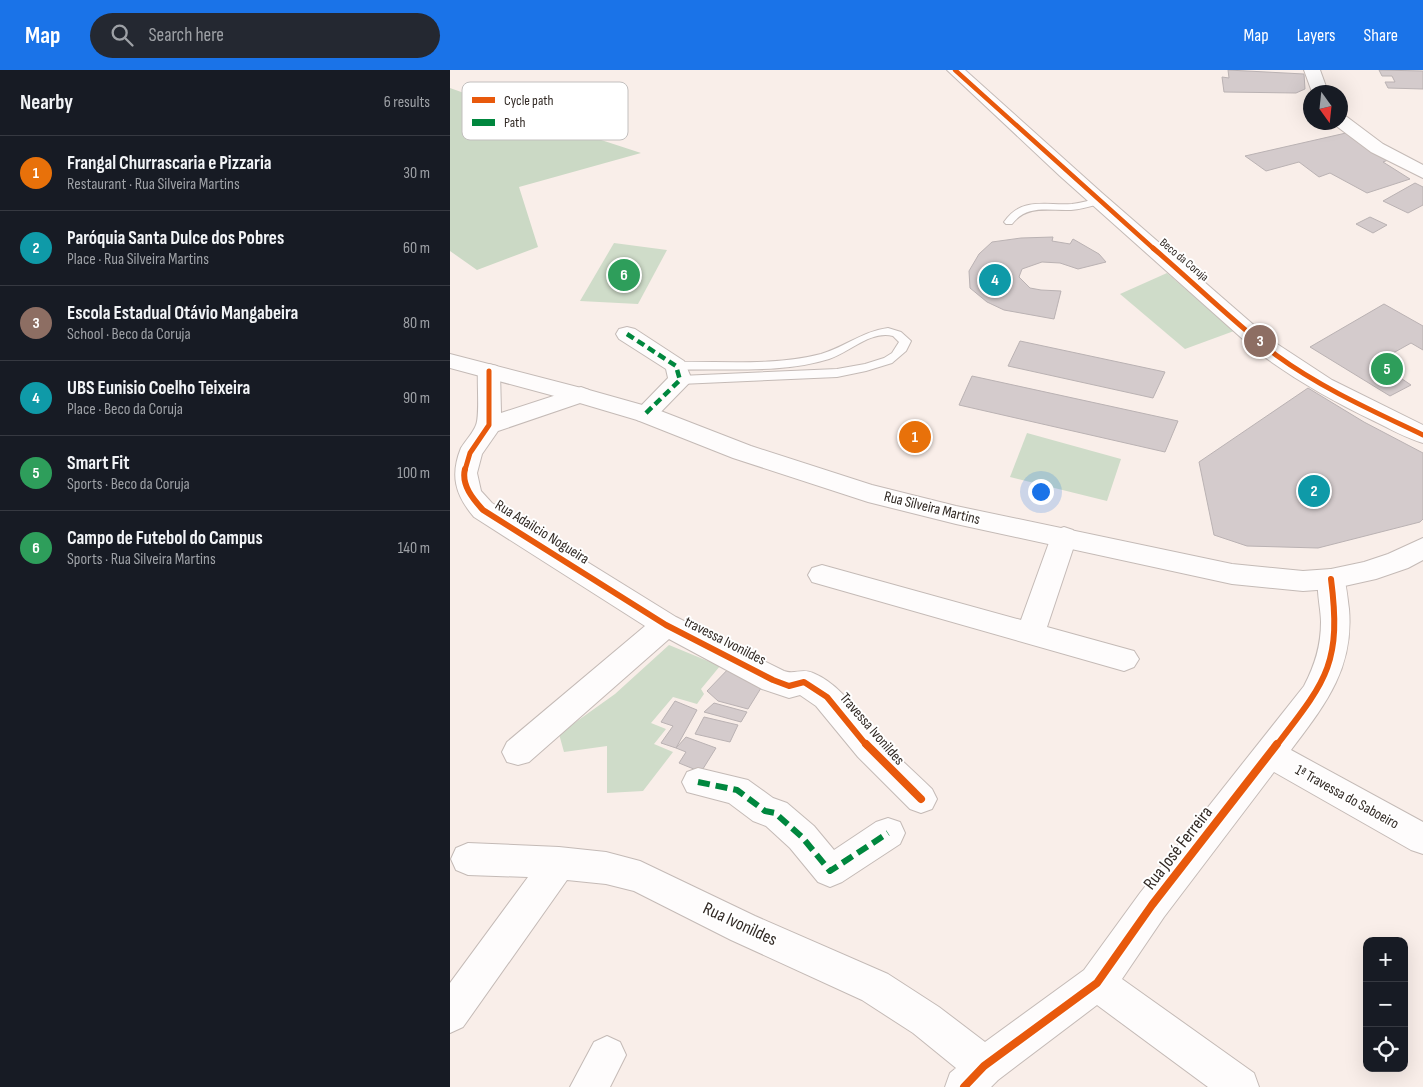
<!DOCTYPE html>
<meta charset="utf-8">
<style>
body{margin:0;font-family:"Sofia Sans Condensed",sans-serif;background:#242831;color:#f1f3f6}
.controls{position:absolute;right:15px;bottom:15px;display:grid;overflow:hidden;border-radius:10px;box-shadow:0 5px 20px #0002}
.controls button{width:45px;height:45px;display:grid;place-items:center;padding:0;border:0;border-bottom:1px solid #363941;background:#171b24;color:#f1f3f6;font:25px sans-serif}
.compass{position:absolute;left:853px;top:15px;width:45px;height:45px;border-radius:50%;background:#171b24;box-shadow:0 5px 20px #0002;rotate:165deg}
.you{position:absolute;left:590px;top:421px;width:18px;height:18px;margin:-12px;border:4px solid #fff;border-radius:50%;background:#1a73e8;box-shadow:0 0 0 8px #1a73e833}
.badge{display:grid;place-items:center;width:32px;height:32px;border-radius:50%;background:#1a73e8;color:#fff;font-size:16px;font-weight:700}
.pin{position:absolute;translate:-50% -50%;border:2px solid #fff;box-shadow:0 1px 5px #0006}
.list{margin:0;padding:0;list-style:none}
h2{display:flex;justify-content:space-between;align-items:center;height:65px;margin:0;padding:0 20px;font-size:21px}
h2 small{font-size:16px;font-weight:400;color:#9ea1a6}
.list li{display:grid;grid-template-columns:32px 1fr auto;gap:15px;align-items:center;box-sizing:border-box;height:75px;padding:0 20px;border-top:1px solid #363941}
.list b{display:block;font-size:19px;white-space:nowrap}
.list p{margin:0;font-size:16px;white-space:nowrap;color:#9ea1a6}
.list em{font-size:16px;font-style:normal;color:#9ea1a6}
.icon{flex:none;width:28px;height:28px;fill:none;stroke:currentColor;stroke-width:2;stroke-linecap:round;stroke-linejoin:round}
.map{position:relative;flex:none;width:973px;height:1017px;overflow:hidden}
header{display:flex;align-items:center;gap:30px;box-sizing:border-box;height:70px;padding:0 25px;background:#1a73e8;color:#fff}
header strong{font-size:24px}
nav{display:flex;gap:28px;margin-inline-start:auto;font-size:18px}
.search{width:350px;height:45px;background:#242831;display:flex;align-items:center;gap:12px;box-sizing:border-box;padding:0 18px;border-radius:28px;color:#9ea1a6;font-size:19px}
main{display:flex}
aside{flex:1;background:#171b24}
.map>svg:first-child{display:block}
.green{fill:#cfdcc9}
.forest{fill:#cbd9c5}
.building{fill:#d4cbcc;stroke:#bab2b3}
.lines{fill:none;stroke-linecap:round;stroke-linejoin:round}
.lane-casing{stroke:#c4bab6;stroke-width:2}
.street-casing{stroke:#c4bab6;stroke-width:2}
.secondary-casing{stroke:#c4bab6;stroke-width:2}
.lane{fill:#fefcfc;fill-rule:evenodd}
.street{fill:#fefcfc;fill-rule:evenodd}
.secondary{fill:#fefcfc;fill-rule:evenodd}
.quiet-far1{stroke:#00873e;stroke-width:4.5;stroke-dasharray:8 4.5;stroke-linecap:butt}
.quiet{stroke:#00873e;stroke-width:6;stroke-dasharray:12 6;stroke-linecap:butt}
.cycleway-far3-casing{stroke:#fff;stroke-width:6}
.cycleway-far2-casing{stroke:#fff;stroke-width:8}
.cycleway-far1-casing{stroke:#fff;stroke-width:9}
.cycleway-casing{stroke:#fff;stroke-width:11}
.cycleway-far3{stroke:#e8590c;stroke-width:4.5}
.cycleway-far2{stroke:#e8590c;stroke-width:5}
.cycleway-far1{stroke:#e8590c;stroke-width:6}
.cycleway{stroke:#e8590c;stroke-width:8}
.labels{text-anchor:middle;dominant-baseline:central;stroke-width:4;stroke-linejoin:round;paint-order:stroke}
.far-street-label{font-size:12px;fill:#322a25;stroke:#fff}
.street-label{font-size:15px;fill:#322a25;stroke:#fff}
.near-street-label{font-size:18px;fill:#322a25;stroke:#fff}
.key{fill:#fff;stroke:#c2bfbe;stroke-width:1}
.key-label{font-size:14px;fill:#322a25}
</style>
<header>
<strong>Map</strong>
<div class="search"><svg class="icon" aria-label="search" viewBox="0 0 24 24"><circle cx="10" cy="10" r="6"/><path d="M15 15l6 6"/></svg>Search here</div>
<nav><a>Map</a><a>Layers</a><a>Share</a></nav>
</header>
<main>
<aside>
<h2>Nearby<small>6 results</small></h2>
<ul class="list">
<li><span class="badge" style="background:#e8710a">1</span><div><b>Frangal Churrascaria e Pizzaria</b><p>Restaurant · Rua Silveira Martins</p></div><em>30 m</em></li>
<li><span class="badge" style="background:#0f9aa8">2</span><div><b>Paróquia Santa Dulce dos Pobres</b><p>Place · Rua Silveira Martins</p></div><em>60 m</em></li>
<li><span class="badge" style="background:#8d6e63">3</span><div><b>Escola Estadual Otávio Mangabeira</b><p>School · Beco da Coruja</p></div><em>80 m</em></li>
<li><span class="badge" style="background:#0f9aa8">4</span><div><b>UBS Eunisio Coelho Teixeira</b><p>Place · Beco da Coruja</p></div><em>90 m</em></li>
<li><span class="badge" style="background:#2e9e5b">5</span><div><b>Smart Fit</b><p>Sports · Beco da Coruja</p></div><em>100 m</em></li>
<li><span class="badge" style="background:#2e9e5b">6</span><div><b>Campo de Futebol do Campus</b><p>Sports · Rua Silveira Martins</p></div><em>140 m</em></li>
</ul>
</aside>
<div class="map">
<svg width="973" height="1017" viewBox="0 0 973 1017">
<rect width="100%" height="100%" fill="#f9eee9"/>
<g class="green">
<polygon points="164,173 217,180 188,234 130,231"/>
<polygon points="717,203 784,261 735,279 670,224"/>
<polygon points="577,363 671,389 657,431 560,407"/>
<polygon points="219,575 270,596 251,619 254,624 247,634 223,627 201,653 216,659 204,674 223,682 193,721 157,723 157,676 114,682 109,664 165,624"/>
</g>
<polygon class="forest" points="0,18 14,23 89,23 96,52 191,83 69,117 88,177 27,200 0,181"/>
<g class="building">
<polygon points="778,0 854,4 855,19 846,23 774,22 772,7 779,8"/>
<polygon points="929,0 973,1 973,19 938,18 935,12 945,12 942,6 932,6"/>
<polygon points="896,63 938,90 933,92 960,109 917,123 880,103 869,107 849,92 816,101 795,86"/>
<polygon points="965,113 973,117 973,135 958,143 933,131"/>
<polygon points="920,147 937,155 923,163 906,154"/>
<polygon points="603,167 602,171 620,174 623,169 649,184 656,192 628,199 610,193 592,192 572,199 569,207 580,218 591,220 611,221 604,249 554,240 537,232 520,218 519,201 529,184 542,172 571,168"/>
<polygon points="934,234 973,256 973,280 961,273 927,292 961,315 940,326 860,277"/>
<polygon points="570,271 715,302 703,328 558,296"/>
<polygon points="522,306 728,351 715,382 509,335"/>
<polygon points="858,318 914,352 973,383 973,449 970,452 868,478 797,476 764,465 749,392"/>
<polygon points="283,594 316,610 298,639 268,631 257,621"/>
<polygon points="225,631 247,640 226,678 211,673 223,656 211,652"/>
<polygon points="264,633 297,642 291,652 254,642"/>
<polygon points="254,647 288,655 280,672 245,664"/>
<polygon points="236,667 266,678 251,702 229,693 236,682 226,678"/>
</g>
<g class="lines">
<g class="lane-casing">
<g id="lane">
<path d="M649 128 652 129V133C642 136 632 139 621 140 599 141 577 134 562 154H556L554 152C572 126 596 136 622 134 631 133 640 130 649 128Z"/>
<path d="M438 258 451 262 461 271 456 281 442 293 416 301 387 307 230 314 224 310 230 306 387 299 415 294 434 288 442 283 449 272 443 266C421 260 400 282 379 289 331 304 276 298 226 300L220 296 226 292C274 291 324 296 371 284 395 277 413 261 438 258Z"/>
</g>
</g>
<g class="street-casing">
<g id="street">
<path d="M497 0H515L652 123 821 270 882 310 973 355V373C956 368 940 359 924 351 882 331 842 308 805 280L610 106Z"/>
<polygon points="854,0 870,0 878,22 862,22"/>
<polygon points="891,46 897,47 933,74 973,95 973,108 921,82 885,55 883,52 891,52"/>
<polygon points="177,257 185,259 234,291 242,310 203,350 195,352 187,350 183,344 218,308 216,299 169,269 166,264 169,259"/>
<path d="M39 294 47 296 50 301 51 343 131 317 139 320 143 325 139 330 48 361 32 384 27 403 31 421 42 433 226 547 334 601C344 605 352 598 363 603 392 615 409 645 429 668 446 686 465 702 482 719L487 729 482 739 471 743 460 739 408 687 366 636 350 625 339 628 312 619 219 569 79 692 68 695 57 692 52 682 57 672 195 556 24 447C5 425 0 405 11 378 16 370 23 363 26 355 30 346 27 313 28 301L31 296Z"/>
<polygon points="614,457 623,460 627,467 597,557 684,581 689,589 684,597 674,601 362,512 358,505 362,498 372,495 571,550 601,467 605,460"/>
<path d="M881 499 891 502C897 513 897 526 899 539 904 599 875 635 841 680L973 752V784L961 780 824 702 714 847 672 909 804 1003 809 1017H758L647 935 548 1010 541 1017H495L500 1003 506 998 463 963 412 930 281 870 184 821 156 814 117 810 13 957 0 963V913L78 807 18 805 6 800 1 789 6 778 18 773 109 777 156 782 190 791 305 846 438 904 489 937 535 972 634 900 690 823 854 616C865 595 871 576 871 552 871 536 864 515 871 502Z"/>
<polygon points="248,698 298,710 323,728 337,733 364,756 384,780 426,752 438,748 450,752 455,763 450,774 392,812 380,817 368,812 340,778 316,756 303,751 279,733 237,722 232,712 237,702"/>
<polygon points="157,966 170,972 176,985 160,1017 120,1017 144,972"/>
</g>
</g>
<g class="secondary-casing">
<polygon id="secondary" points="0,284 139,320 203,338 301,376 422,415 506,436 782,494 853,501 881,499 914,492 938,484 973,468 973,490 958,498 926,509 881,519 853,521 782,514 506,454 418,432 283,388 187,350 123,331 0,298"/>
</g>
<use href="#lane" class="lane"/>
<use href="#street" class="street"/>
<use href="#secondary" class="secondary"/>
<polyline class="quiet-far1" points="177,264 226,296 230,310 195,344"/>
<polyline class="quiet" points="248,712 287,720 315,741 325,743 352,767 380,801 438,763"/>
<g class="cycleway-far3-casing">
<polyline id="cycleway-far3" points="505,0 704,179"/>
</g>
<g class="cycleway-far2-casing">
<g id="cycleway-far2">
<path d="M703 178C744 213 783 252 826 285 871 318 923 341 973 365"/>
<polyline points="15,400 20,383 39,355 39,301"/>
</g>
</g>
<g class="cycleway-far1-casing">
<g id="cycleway-far1">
<path d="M15 399C11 415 23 429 33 440L216 555 323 610 339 616 354 612 377 627 417 676"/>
<path d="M826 676C876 611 892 594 881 509"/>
</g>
</g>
<g class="cycleway-casing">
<g id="cycleway">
<polyline points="416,674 471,729"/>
<polyline points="514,1017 534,996 647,913 702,835 827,674"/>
</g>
</g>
<use href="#cycleway-far3" class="cycleway-far3"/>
<use href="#cycleway-far2" class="cycleway-far2"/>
<use href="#cycleway-far1" class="cycleway-far1"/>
<use href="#cycleway" class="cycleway"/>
</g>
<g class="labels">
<g class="far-street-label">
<text transform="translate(734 190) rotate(40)">Beco da Coruja</text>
</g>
<g class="street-label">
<text transform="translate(482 438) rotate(14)">Rua Silveira Martins</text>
<text transform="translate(92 462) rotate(32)">Rua Adailcio Nogueira</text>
<text transform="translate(275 571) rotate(27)">travessa Ivonildes</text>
<text transform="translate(422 659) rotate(49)">Travessa Ivonildes</text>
<text transform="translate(897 727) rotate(29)">1ª Travessa do Saboeiro</text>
</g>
<g class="near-street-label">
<text transform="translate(728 778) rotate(-52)">Rua José Ferreira</text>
<text transform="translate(290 854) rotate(25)">Rua Ivonildes</text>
</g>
</g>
<rect x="12" y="12" width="166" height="58" rx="8" class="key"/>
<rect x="22" y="27" width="23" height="6" fill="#e8590c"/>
<rect x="22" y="49" width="23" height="7" fill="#00873e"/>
<g class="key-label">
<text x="54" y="35">Cycle path</text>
<text x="54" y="57">Path</text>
</g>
</svg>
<div class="controls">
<button>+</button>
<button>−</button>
<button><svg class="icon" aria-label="locate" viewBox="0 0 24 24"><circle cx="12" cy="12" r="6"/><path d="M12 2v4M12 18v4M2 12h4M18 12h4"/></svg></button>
</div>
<svg class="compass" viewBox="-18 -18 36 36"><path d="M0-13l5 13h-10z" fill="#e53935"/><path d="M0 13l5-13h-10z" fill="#9ea1a6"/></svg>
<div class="you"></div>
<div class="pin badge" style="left:465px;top:367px;background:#e8710a">1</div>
<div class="pin badge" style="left:864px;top:421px;background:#0f9aa8">2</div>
<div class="pin badge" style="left:810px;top:271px;background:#8d6e63">3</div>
<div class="pin badge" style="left:545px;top:210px;background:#0f9aa8">4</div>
<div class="pin badge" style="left:937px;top:299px;background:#2e9e5b">5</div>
<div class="pin badge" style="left:174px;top:205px;background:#2e9e5b">6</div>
</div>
</main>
